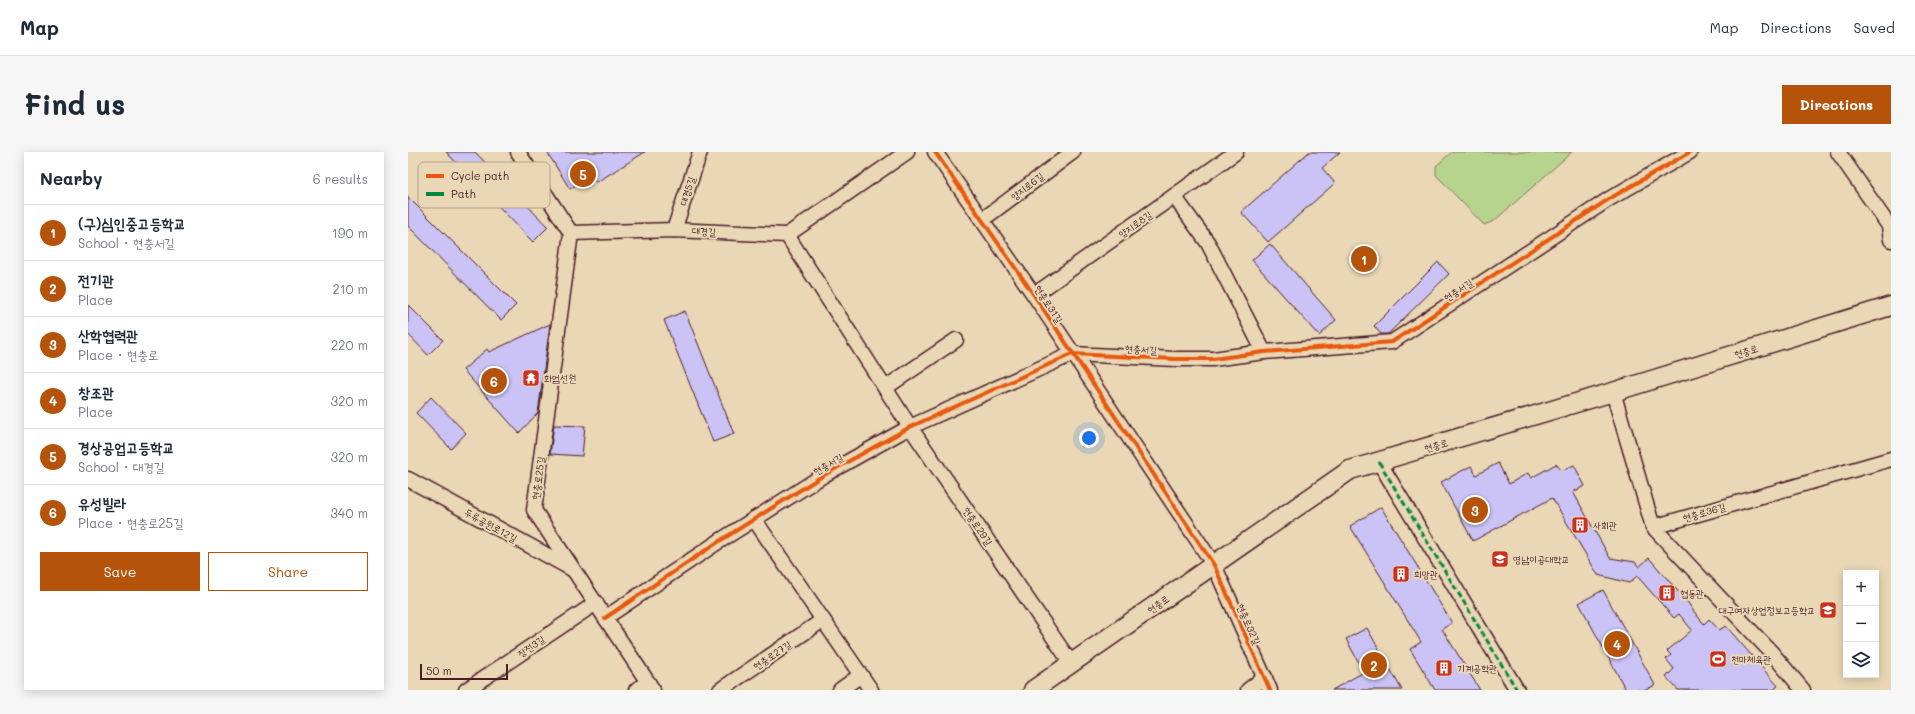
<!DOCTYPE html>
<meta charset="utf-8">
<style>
body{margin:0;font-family:Mali,"Poor Story",sans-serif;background:#f6f6f7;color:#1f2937}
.controls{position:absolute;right:12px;bottom:12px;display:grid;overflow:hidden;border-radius:0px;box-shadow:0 2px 10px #0003}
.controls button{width:36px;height:36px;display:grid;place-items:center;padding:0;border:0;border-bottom:1px solid #e0e1e3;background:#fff;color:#1f2937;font:20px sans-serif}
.scale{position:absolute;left:12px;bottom:10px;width:88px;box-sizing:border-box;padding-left:4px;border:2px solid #4a1f2b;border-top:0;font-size:11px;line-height:14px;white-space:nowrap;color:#4a1f2b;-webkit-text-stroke:3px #ead7b5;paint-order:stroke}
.you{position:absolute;left:681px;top:286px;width:14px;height:14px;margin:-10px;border:3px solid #fff;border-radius:50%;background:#1a73e8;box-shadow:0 0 0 6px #1a73e833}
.badge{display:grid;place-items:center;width:26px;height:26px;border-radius:50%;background:#b45309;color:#fff;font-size:13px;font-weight:700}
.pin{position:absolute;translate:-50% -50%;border:2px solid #fff;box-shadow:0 1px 4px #0006}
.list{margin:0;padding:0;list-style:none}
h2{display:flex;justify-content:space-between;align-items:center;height:52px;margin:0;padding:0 16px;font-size:17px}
h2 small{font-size:13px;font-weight:400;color:#747a83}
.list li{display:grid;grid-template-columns:26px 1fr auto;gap:12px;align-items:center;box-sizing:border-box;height:56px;padding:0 16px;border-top:1px solid #e0e1e3}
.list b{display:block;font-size:15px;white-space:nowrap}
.list p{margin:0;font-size:13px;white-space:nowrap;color:#747a83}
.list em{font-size:13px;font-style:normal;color:#747a83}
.actions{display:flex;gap:8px;padding:12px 16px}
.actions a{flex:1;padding:9px 0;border:1px solid #b45309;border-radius:0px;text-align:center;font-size:14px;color:#b45309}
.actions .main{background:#b45309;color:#fff}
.icon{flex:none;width:22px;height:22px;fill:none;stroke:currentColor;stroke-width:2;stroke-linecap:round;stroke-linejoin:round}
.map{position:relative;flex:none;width:1483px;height:538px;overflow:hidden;border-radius:0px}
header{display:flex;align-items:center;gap:24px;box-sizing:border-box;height:56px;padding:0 20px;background:#fff;border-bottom:1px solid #e0e1e3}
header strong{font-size:19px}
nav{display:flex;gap:22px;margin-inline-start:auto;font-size:14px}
.intro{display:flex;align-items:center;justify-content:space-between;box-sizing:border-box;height:96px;padding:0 24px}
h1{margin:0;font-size:28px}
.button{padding:10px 18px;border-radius:0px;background:#b45309;color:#fff;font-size:14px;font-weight:700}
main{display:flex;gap:24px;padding:0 24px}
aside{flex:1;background:#fff;border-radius:0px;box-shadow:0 2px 10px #0003}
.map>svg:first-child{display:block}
.green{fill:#b6d48d;stroke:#807a5c}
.building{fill:#cbc3f5;stroke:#4a1f2b}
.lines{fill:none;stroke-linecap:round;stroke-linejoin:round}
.minor-casing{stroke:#4a1f2b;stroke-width:17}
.major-casing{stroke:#4a1f2b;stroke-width:21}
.minor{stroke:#ead7b5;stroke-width:14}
.major{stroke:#ead7b5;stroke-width:18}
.quiet{stroke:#00873e;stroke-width:3;stroke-dasharray:6 3;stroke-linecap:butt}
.cycleway-casing{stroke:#ead7b5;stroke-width:6}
.cycleway{stroke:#e8590c;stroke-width:4}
.labels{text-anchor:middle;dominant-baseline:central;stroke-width:4;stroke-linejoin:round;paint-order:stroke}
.street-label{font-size:10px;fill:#4a1f2b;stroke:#ead7b5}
.poi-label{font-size:10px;fill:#4a1f2b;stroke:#ead7b5;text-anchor:start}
.key{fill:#ead7b5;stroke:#baa08c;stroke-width:1}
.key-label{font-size:11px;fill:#4a1f2b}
</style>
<header>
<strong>Map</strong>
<nav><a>Map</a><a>Directions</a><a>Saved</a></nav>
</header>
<div class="intro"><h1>Find us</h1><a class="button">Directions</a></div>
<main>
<aside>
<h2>Nearby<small>6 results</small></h2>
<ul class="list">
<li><span class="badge">1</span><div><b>(구)심인중고등학교</b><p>School · 현충서길</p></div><em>190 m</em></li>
<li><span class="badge">2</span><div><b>전기관</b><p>Place</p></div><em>210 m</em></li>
<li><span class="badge">3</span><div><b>산학협력관</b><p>Place · 현충로</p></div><em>220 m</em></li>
<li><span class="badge">4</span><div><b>창조관</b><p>Place</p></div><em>320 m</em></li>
<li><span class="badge">5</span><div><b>경상공업고등학교</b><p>School · 대경길</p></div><em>320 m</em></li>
<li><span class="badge">6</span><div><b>유성빌라</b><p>Place · 현충로25길</p></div><em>340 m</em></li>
</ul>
<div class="actions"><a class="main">Save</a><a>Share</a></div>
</aside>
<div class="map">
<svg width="1483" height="538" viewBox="0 0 1483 538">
<rect width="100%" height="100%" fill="#ead7b5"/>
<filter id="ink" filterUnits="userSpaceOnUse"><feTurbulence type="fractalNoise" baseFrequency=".025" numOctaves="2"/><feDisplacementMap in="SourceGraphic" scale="8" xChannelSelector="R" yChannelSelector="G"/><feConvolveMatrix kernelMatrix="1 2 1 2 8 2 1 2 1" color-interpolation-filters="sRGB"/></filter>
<g filter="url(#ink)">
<polygon class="green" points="1044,0 1164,0 1086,69 1076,73 1028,23 1028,14"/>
<g class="building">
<polygon points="38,0 67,0 140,75 125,90"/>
<polygon points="139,0 237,0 189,30 179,25 162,37"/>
<polygon points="901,0 932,0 914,16 927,31 860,90 833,60"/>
<polygon points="0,45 108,153 93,168 0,74"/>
<polygon points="862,92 928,168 911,184 844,108"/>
<polygon points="1030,110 1041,122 980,182 973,182 966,174"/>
<polygon points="0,153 35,188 20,203 0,182"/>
<polygon points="277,159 326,282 305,290 256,168"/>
<polygon points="142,172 130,261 111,281 55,218 79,197 81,200"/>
<polygon points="23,245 58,281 43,297 8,261"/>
<polygon points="146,273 177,274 174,304 142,302"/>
<polygon points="1090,311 1101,332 1120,321 1123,326 1148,312 1154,319 1166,313 1177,334 1165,340 1202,406 1227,410 1231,415 1241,406 1281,452 1284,457 1296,472 1301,467 1311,478 1318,474 1370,534 1365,538 1270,538 1258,525 1266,517 1258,507 1263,503 1259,499 1284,478 1271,462 1266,466 1229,424 1221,431 1190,423 1144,346 1065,389 1033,330 1063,314 1068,323"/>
<polygon points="973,355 1044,471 1034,477 1072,538 1027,538 1002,497 1013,490 942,374"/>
<polygon points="1195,438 1247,533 1238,538 1218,538 1171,451"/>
<polygon points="959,476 994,538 924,538 956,520 938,487"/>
</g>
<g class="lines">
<g class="minor-casing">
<g id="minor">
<polyline points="110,0 163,81"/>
<polyline points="527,0 626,143 806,413 862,538"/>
<polyline points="1430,0 1481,74 1483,88"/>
<polyline points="766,44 800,91 856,200"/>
<polyline points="574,68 665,0"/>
<polyline points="266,78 292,0"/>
<polyline points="163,81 126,358 245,538"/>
<polyline points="163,81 266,78 379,83 499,0"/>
<polyline points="379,83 502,275 663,511"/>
<polyline points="626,143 828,0"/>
<polyline points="477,236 548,188"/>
<polyline points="1205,240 1245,375 1363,500 1395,538"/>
<polyline points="971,310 1109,538"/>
<polyline points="0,327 164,417"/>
<polyline points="346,367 463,538"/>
<polyline points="1245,375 1483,307"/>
<polyline points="197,466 310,390 416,323 502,275 664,202 767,207 805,207 856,200 984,190 1201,47 1282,0"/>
<polyline points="58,538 188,451"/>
<polyline points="228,538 240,530"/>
<polyline points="312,538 415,468"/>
<polyline points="432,538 453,523"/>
<polyline points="840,538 857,525"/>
</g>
</g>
<g class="major-casing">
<polyline id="major" points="625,538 942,318 1205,240 1483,154"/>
</g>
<use href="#minor" class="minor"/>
<use href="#major" class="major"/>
<polyline class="quiet" points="971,310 1109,538"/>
<g class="cycleway-casing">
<g id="cycleway">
<polyline points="527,0 626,143 806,413 862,538"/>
<polyline points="197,466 310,390 416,323 502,275 664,202 767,207 805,207 856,200 984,190 1201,47 1282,0"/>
</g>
</g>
<use href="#cycleway" class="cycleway"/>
</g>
</g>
<defs>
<g id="temple-square" transform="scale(0.9)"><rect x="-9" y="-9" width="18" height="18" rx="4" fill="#c8321e" stroke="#ead7b5"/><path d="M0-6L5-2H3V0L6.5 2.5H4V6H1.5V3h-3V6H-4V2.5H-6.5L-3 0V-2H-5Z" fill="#fff"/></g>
<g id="building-square" transform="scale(0.9)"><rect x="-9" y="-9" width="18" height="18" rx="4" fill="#c8321e" stroke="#ead7b5"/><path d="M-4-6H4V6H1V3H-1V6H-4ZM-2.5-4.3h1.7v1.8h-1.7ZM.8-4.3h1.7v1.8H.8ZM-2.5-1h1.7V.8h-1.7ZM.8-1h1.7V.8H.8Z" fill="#fff"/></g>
<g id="university-square" transform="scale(0.9)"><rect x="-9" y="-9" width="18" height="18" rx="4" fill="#c8321e" stroke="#ead7b5"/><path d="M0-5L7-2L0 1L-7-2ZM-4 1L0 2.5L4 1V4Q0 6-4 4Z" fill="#fff"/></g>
<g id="school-square" transform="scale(0.9)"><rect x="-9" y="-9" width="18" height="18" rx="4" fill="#c8321e" stroke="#ead7b5"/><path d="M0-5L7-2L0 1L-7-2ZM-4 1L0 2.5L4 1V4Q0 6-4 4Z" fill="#fff"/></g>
<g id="stadium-square" transform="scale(0.9)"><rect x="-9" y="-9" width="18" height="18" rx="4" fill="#c8321e" stroke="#ead7b5"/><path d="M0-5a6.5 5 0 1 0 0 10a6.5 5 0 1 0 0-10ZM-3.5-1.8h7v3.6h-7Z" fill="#fff"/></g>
</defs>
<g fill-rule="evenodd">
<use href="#temple-square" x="123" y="226"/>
<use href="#building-square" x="1172" y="373"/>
<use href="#university-square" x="1092" y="407"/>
<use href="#building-square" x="993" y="422"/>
<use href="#building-square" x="1259" y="441"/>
<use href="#school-square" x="1420" y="458"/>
<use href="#stadium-square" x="1310" y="507"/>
<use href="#building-square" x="1036" y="516"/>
</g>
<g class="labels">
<g class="street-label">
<text transform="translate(619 34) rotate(-37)">양지로6길</text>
<text transform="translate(279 39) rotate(-72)">대경5길</text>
<text transform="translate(727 72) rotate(-35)">양지로8길</text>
<text transform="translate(296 79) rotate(3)">대경길</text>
<text transform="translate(1050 138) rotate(-33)">현충서길</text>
<text transform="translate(641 152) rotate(57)">현충로31길</text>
<text transform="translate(733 197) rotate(3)">현충서길</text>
<text transform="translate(1338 199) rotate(-17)">현충로</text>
<text transform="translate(1028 293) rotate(-16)">현충로</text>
<text transform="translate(420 312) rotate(-30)">현충서길</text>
<text transform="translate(130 326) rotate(-82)">현충로25길</text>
<text transform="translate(1296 360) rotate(-16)">현충로36길</text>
<text transform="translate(83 373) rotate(29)">두류공원로12길</text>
<text transform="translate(570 374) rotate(56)">현충로29길</text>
<text transform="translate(750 452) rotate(-35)">현충로</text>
<text transform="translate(841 472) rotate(66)">현충로32길</text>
<text transform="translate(123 494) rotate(-34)">장전3길</text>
<text transform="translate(364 503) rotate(-34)">현충로27길</text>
</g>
<g class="poi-label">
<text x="136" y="226">화엄선원</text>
<text x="1185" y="373">사회관</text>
<text x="1105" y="407">영남이공대학교</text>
<text x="1006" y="422">희망관</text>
<text x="1272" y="441">협동관</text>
<text x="1407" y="458" text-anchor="end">대구여자상업정보고등학교</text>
<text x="1323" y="507">천마체육관</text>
<text x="1049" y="516">기계공학관</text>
</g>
</g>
<rect x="10" y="10" width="132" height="46" rx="6" class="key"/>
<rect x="18" y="22" width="18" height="4" fill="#e8590c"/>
<rect x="18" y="40" width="18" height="4" fill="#00873e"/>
<g class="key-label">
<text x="43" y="28">Cycle path</text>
<text x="43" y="46">Path</text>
</g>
</svg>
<div class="controls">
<button>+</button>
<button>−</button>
<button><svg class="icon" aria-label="layers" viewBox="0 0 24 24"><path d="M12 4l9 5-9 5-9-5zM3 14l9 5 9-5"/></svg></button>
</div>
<div class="scale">50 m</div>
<div class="you"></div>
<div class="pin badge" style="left:956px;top:107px">1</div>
<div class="pin badge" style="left:966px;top:513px">2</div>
<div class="pin badge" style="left:1067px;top:358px">3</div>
<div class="pin badge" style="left:1209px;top:492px">4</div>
<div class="pin badge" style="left:175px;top:22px">5</div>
<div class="pin badge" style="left:86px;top:229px">6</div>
</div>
</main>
